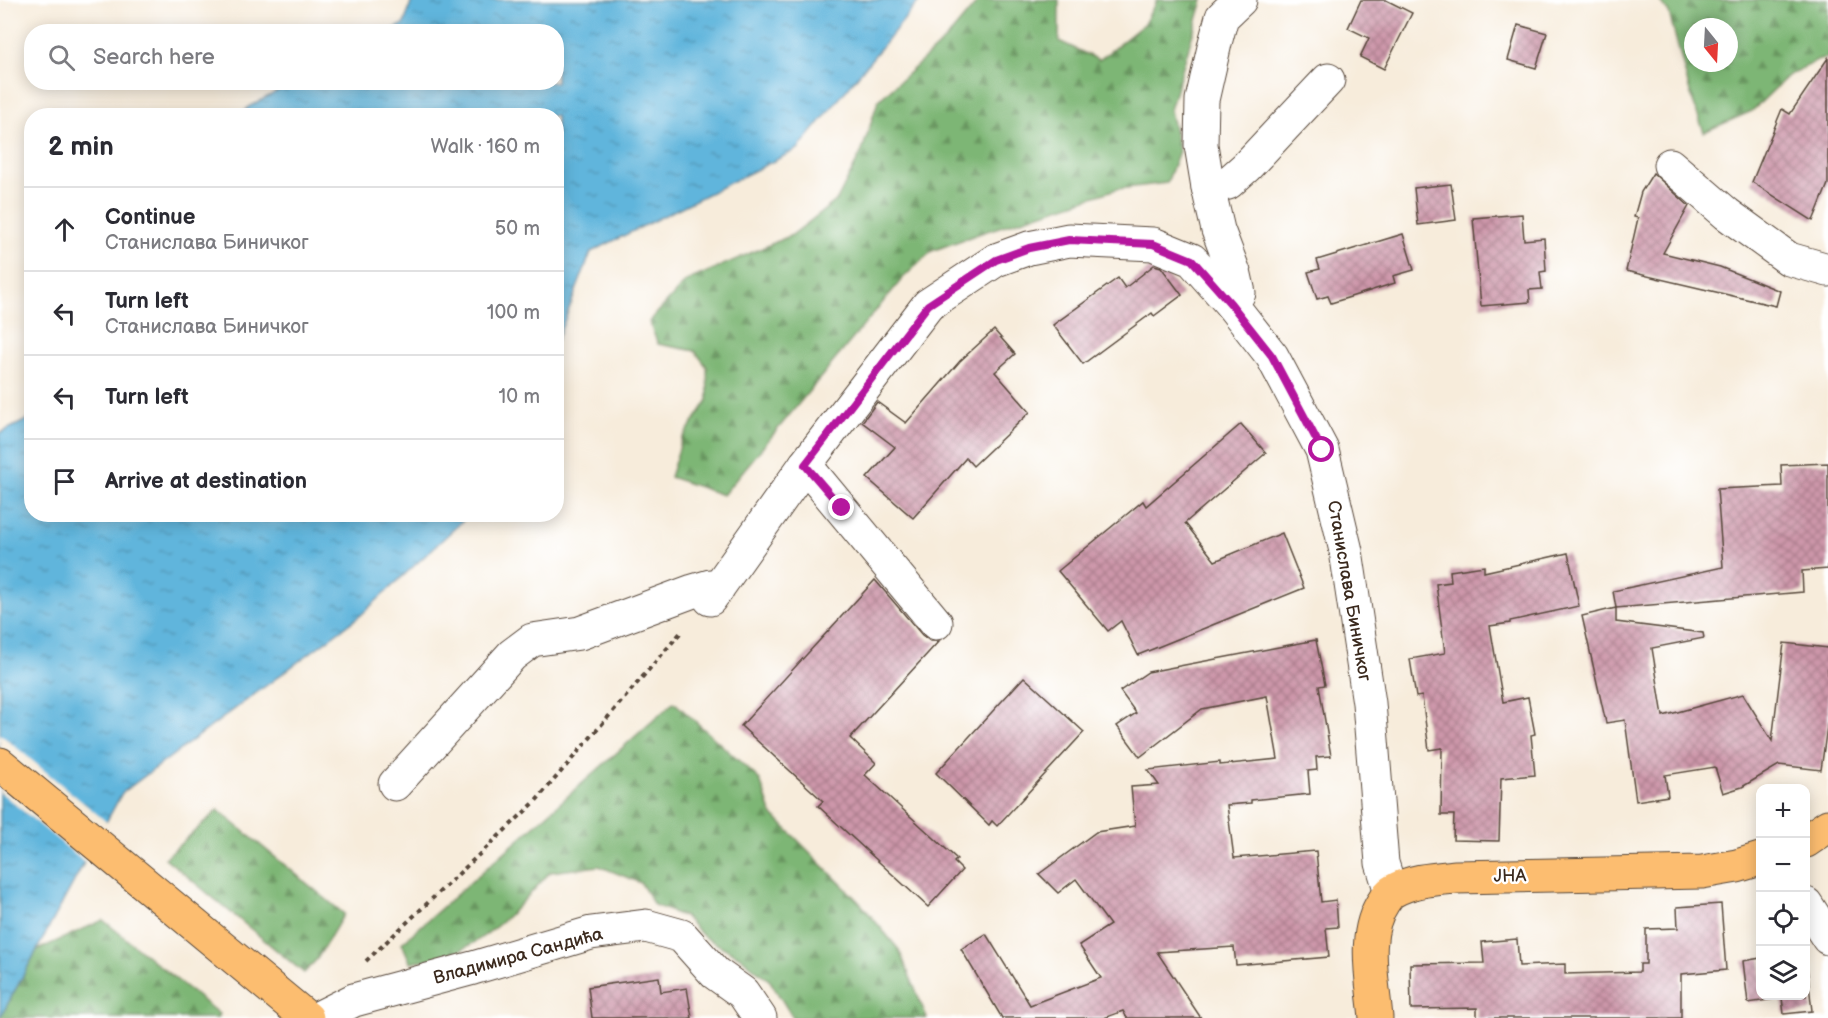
<!DOCTYPE html>
<meta charset="utf-8">
<style>
body{margin:0;font-family:"Balsamiq Sans",sans-serif;background:#f7f7f7;color:#2b2b33}
.controls{position:absolute;right:18px;bottom:18px;display:grid;overflow:hidden;border-radius:12px;box-shadow:0 3px 15px #0003}
.controls button{width:54px;height:54px;display:grid;place-items:center;padding:0;border:0;border-bottom:2px solid #e1e1e2;background:#fff;color:#2b2b33;font:30px sans-serif}
.compass{position:absolute;left:1684px;top:18px;width:54px;height:54px;border-radius:50%;background:#fff;box-shadow:0 3px 15px #0003;rotate:162deg}
.stop{position:absolute;width:18px;height:18px;margin:-14px;border:4px solid #b5179e;border-radius:50%;background:#fff}
.stop.end{background:#b5179e;border-color:#fff;box-shadow:0 2px 6px #0008}
.list{margin:0;padding:0;list-style:none}
h2{display:flex;justify-content:space-between;align-items:center;height:78px;margin:0;padding:0 24px;font-size:26px}
h2 small{font-size:20px;font-weight:400;color:#7c7c81}
.list li{display:grid;grid-template-columns:39px 1fr auto;gap:18px;align-items:center;box-sizing:border-box;height:84px;padding:0 24px;border-top:2px solid #e1e1e2}
.list b{display:block;font-size:22px;white-space:nowrap}
.list p{margin:0;font-size:20px;white-space:nowrap;color:#7c7c81}
.list em{font-size:20px;font-style:normal;color:#7c7c81}
.icon{flex:none;width:33px;height:33px;fill:none;stroke:currentColor;stroke-width:2;stroke-linecap:round;stroke-linejoin:round}
.map{position:relative;flex:none;width:1828px;height:1018px;overflow:hidden}
.search{position:absolute;background:#fff;box-shadow:0 3px 15px #0003;left:24px;top:24px;width:540px;height:66px;display:flex;align-items:center;gap:15px;box-sizing:border-box;padding:0 21px;border-radius:24px;color:#7c7c81;font-size:22px}
.panel{position:absolute;background:#fff;box-shadow:0 3px 15px #0003;left:24px;top:108px;width:540px;height:414px;border-radius:24px}
.map>svg:first-child{display:block}
.forest{fill:url(#forest-firs);stroke:#5c7049;stroke-width:1.5;fill-rule:evenodd}
.water{fill:url(#water-ripples);stroke:#4e707d;stroke-width:1.5}
.pier{fill:#f7ecdb}
.building{fill:url(#building-cross-hatch)}
.lines{fill:none;stroke-linecap:round;stroke-linejoin:round}
.minor-casing{stroke:#57473a;stroke-width:35}
.major-casing{stroke:#57473a;stroke-width:35}
.path{stroke:#57473a;stroke-width:4;stroke-dasharray:4.5 4.5;stroke-linecap:butt}
.minor{stroke:#fff;stroke-width:33}
.major{stroke:#fcbd6f;stroke-width:33}
.route{stroke:#b5179e;stroke-width:8}
.labels{text-anchor:middle;dominant-baseline:central;stroke-width:5;stroke-linejoin:round;paint-order:stroke}
.street-label{font-size:18px;fill:#3b2a1e;stroke:#fff}
</style>
<div class="map">
<svg width="1828" height="1018" viewBox="0 0 1828 1018">
<defs>
<pattern id="forest-firs" width="22" height="20" patternUnits="userSpaceOnUse" patternTransform="scale(1.5)"><rect width="22" height="20" fill="#7db674"/><path d="M5 1l3.5 6h-7zM16 11l3.5 6h-7z" fill="#68945f"/></pattern>
<pattern id="water-ripples" width="26" height="14" patternUnits="userSpaceOnUse" patternTransform="scale(1.5)"><rect width="26" height="14" fill="#60b5dc"/><path d="M2 4q2-2 4 0t4 0M15 11q2-2 4 0t4 0" fill="none" stroke="#5093b2"/></pattern>
<pattern id="building-cross-hatch" width="8" height="8" patternUnits="userSpaceOnUse" patternTransform="scale(1.5)"><rect width="8" height="8" fill="#cd97aa"/><path d="M0 0l8 8M0 8l8-8" fill="none" stroke="#a87b8a"/></pattern>
</defs>
<rect width="100%" height="100%" fill="#fff"/>
<filter id="ink" filterUnits="userSpaceOnUse"><feTurbulence type="fractalNoise" baseFrequency=".0167" numOctaves="2"/><feDisplacementMap in="SourceGraphic" scale="12" xChannelSelector="R" yChannelSelector="G"/><feConvolveMatrix kernelMatrix="1 2 1 2 8 2 1 2 1" color-interpolation-filters="sRGB"/></filter>
<filter id="wash" filterUnits="userSpaceOnUse"><feTurbulence type="fractalNoise" baseFrequency=".008" numOctaves="4" result="noise"/><feDisplacementMap in="SourceGraphic" scale="24" xChannelSelector="R" yChannelSelector="G"/><feGaussianBlur stdDeviation="1.35" result="paint"/><feColorMatrix in="noise" values="0 0 0 0 0 0 0 0 0 0 0 0 0 0 0 0 0 1.4 0 .05"/><feComposite in="paint" operator="in"/></filter>
<g filter="url(#wash)">
<rect width="100%" height="100%" fill="#f7ecdb"/>
<g class="forest">
<polygon points="979,0 1059,0 1059,41 1099,60 1144,24 1157,0 1203,0 1170,110 1179,151 1167,183 1117,189 981,233 932,251 903,278 723,495 670,477 682,439 708,400 707,367 695,351 658,344 649,322 686,281 792,235 837,200 862,151 878,101 946,39"/>
<path d="M1659 0H1828V58H1823L1789 75 1752 111 1704 132 1692 99 1669 13ZM1693 27H1729V63H1693Z"/>
<path d="M674 702 760 780 771 813 861 904 899 950 927 1018H793L770 981 739 956 704 937 685 917 654 905 641 883 599 866 550 872C522 903 488 942 448 955 436 959 423 960 410 962L402 943Z"/>
<polygon points="218,810 344,914 317,959 304,973 165,858"/>
<polygon points="103,920 219,1014 218,1018 0,1018 37,950"/>
</g>
<g class="water">
<polygon points="412,0 920,0 798,149 591,252 557,340 556,116 242,115 248,107 293,83 556,82 556,32 389,31 404,24"/>
<polygon points="31,418 32,514 469,515 361,615 122,793 0,1018 0,433"/>
</g>
<polygon class="pier" points="0,734 109,824 87,864 0,792"/>
<g id="blocks">
<g class="building">
<polygon points="1361,0 1386,0 1412,13 1384,69 1360,57 1369,38 1348,28"/>
<polygon points="1518,25 1547,33 1536,68 1508,60"/>
<polygon points="1828,58 1828,184 1813,221 1752,182 1782,109 1790,114"/>
<polygon points="1653,173 1689,206 1663,253 1720,267 1780,291 1776,306 1626,271 1638,218 1634,217 1641,192"/>
<polygon points="1451,184 1456,220 1418,225 1414,188"/>
<polygon points="1522,214 1524,240 1544,238 1546,271 1540,272 1542,289 1529,290 1530,302 1481,306 1473,218"/>
<polygon points="1403,234 1414,270 1393,276 1395,283 1331,303 1328,296 1317,299 1308,272 1320,269 1317,260"/>
<polygon points="1154,265 1161,267 1182,295 1154,316 1152,313 1083,364 1053,325 1118,278 1125,288"/>
<polygon points="994,330 1015,354 995,372 1030,412 973,466 966,458 913,518 867,478 895,447 862,422 877,402 906,423 960,361"/>
<polygon points="1241,424 1266,453 1185,523 1215,561 1282,533 1304,588 1138,655 1121,621 1108,631 1058,571 1143,501 1146,506"/>
<polygon points="1828,463 1828,569 1802,571 1803,592 1616,608 1613,591 1723,567 1717,489 1782,486 1781,465"/>
<polygon points="1568,553 1579,606 1510,621 1510,623 1490,626 1503,702 1528,697 1535,734 1531,735 1535,775 1501,778 1499,841 1453,840 1454,815 1441,815 1442,748 1429,750 1422,696 1416,697 1410,659 1445,653 1436,584 1451,582 1450,571 1484,566 1484,572"/>
<polygon points="875,580 922,635 930,641 939,641 850,738 876,763 865,775 957,859 954,862 962,870 928,907 818,806 823,801 741,726"/>
<polygon points="1616,608 1616,622 1703,633 1704,638 1652,648 1663,716 1743,694 1772,741 1784,643 1828,648 1828,719 1821,770 1779,765 1742,787 1723,793 1715,767 1665,775 1668,796 1636,801 1625,720 1606,723 1582,616"/>
<polygon points="1316,640 1325,685 1319,686 1331,756 1316,757 1317,770 1308,771 1310,794 1251,800 1251,803 1227,805 1234,858 1316,851 1321,902 1336,900 1338,927 1326,928 1329,957 1236,965 1234,947 1157,952 1201,1018 1127,1018 1123,1011 1104,1018 1002,1018 961,949 986,934 1030,1005 1101,978 1079,945 1110,925 1076,879 1058,893 1039,874 1096,832 1135,826 1131,787 1159,785 1148,770 1220,762 1220,765 1278,759 1267,696 1202,709 1140,757 1117,726 1136,713 1120,691 1148,672"/>
<polygon points="1024,677 1084,732 997,826 992,821 989,825 936,773"/>
<polygon points="1721,904 1726,970 1681,974 1681,1018 1477,1018 1477,1008 1411,1009 1410,964 1484,963 1482,942 1517,939 1519,966 1565,964 1565,974 1640,972 1640,964 1646,964 1646,929 1678,928 1677,907"/>
<polygon points="1761,958 1761,996 1806,996 1806,958 1812,1011 1784,1014 1782,998 1748,1003 1743,961"/>
<polygon points="659,977 661,992 687,988 692,1018 592,1018 588,987"/>
</g>
</g>
</g>
<g filter="url(#ink)">
<use href="#blocks" fill-opacity="0" stroke="#57473a" stroke-width="1.5"/>
<g class="lines">
<g class="minor-casing">
<g id="minor">
<polyline points="1670,165 1727,214 1789,259 1828,270"/>
<polyline points="1208,187 1228,183 1246,167 1328,80"/>
<polyline points="1231,304 1239,293 1235,275 1218,230 1208,187 1201,145 1202,100 1215,43 1222,17 1240,0"/>
<polyline points="805,465 936,623"/>
<polyline points="710,599 805,465 928,305 996,260 1029,248 1069,240 1153,244 1192,260 1231,304 1272,356 1322,450 1346,551 1369,703 1382,863 1391,892"/>
<polyline points="395,784 512,655 532,640 580,633 693,591 710,586 717,590"/>
<polyline points="1806,904 1828,938"/>
<polyline points="318,1018 354,1000 473,968 591,933 646,926 682,936 715,973 743,993 760,1018"/>
</g>
</g>
<g class="major-casing">
<g id="major">
<polyline points="0,764 307,1018"/>
<polyline points="1806,841 1828,826"/>
<path d="M1376 1018C1373 981 1361 934 1384 901 1387 897 1389 893 1393 891 1412 880 1435 879 1456 877L1702 872 1737 866 1760 859"/>
</g>
</g>
<polyline class="path" points="366,961 535,802 682,631"/>
<use href="#minor" class="minor"/>
<use href="#major" class="major"/>
</g>
</g>
<g class="lines" filter="url(#ink)">
<polyline class="route" points="842,508 805,465 928,305 996,260 1029,248 1069,240 1153,244 1192,260 1231,304 1272,356 1322,450"/>
</g>
<g class="labels">
<g class="street-label">
<text transform="translate(1349 591) rotate(80)">Станислава Биничког</text>
<text transform="translate(1510 876) rotate(-1)">ЈНА</text>
<text transform="translate(518 956) rotate(-15)">Владимира Сандића</text>
</g>
</g>
</svg>
<div class="controls">
<button>+</button>
<button>−</button>
<button><svg class="icon" aria-label="locate" viewBox="0 0 24 24"><circle cx="12" cy="12" r="6"/><path d="M12 2v4M12 18v4M2 12h4M18 12h4"/></svg></button>
<button><svg class="icon" aria-label="layers" viewBox="0 0 24 24"><path d="M12 4l9 5-9 5-9-5zM3 14l9 5 9-5"/></svg></button>
</div>
<svg class="compass" viewBox="-18 -18 36 36"><path d="M0-13l5 13h-10z" fill="#e53935"/><path d="M0 13l5-13h-10z" fill="#7c7c81"/></svg>
<div class="stop" style="left:1322px;top:450px"></div>
<div class="stop end" style="left:842px;top:508px"></div>
<div class="search"><svg class="icon" aria-label="search" viewBox="0 0 24 24"><circle cx="10" cy="10" r="6"/><path d="M15 15l6 6"/></svg>Search here</div>
<section class="panel">
<h2>2 min<small>Walk · 160 m</small></h2>
<ul class="list">
<li><svg class="icon" aria-label="ahead" viewBox="0 0 24 24"><path d="M12 20V5M6 11l6-6 6 6"/></svg><div><b>Continue</b><p>Станислава Биничког</p></div><em>50 m</em></li>
<li><svg class="icon" aria-label="left" viewBox="0 0 24 24"><path d="M17 20v-9H6M10 6l-5 5 5 5"/></svg><div><b>Turn left</b><p>Станислава Биничког</p></div><em>100 m</em></li>
<li><svg class="icon" aria-label="left" viewBox="0 0 24 24"><path d="M17 20v-9H6M10 6l-5 5 5 5"/></svg><div><b>Turn left</b></div><em>10 m</em></li>
<li><svg class="icon" aria-label="arrive" viewBox="0 0 24 24"><path d="M6 21V4h12l-3 4 3 4H6"/></svg><div><b>Arrive at destination</b></div></li>
</ul>
</section>
</div>
